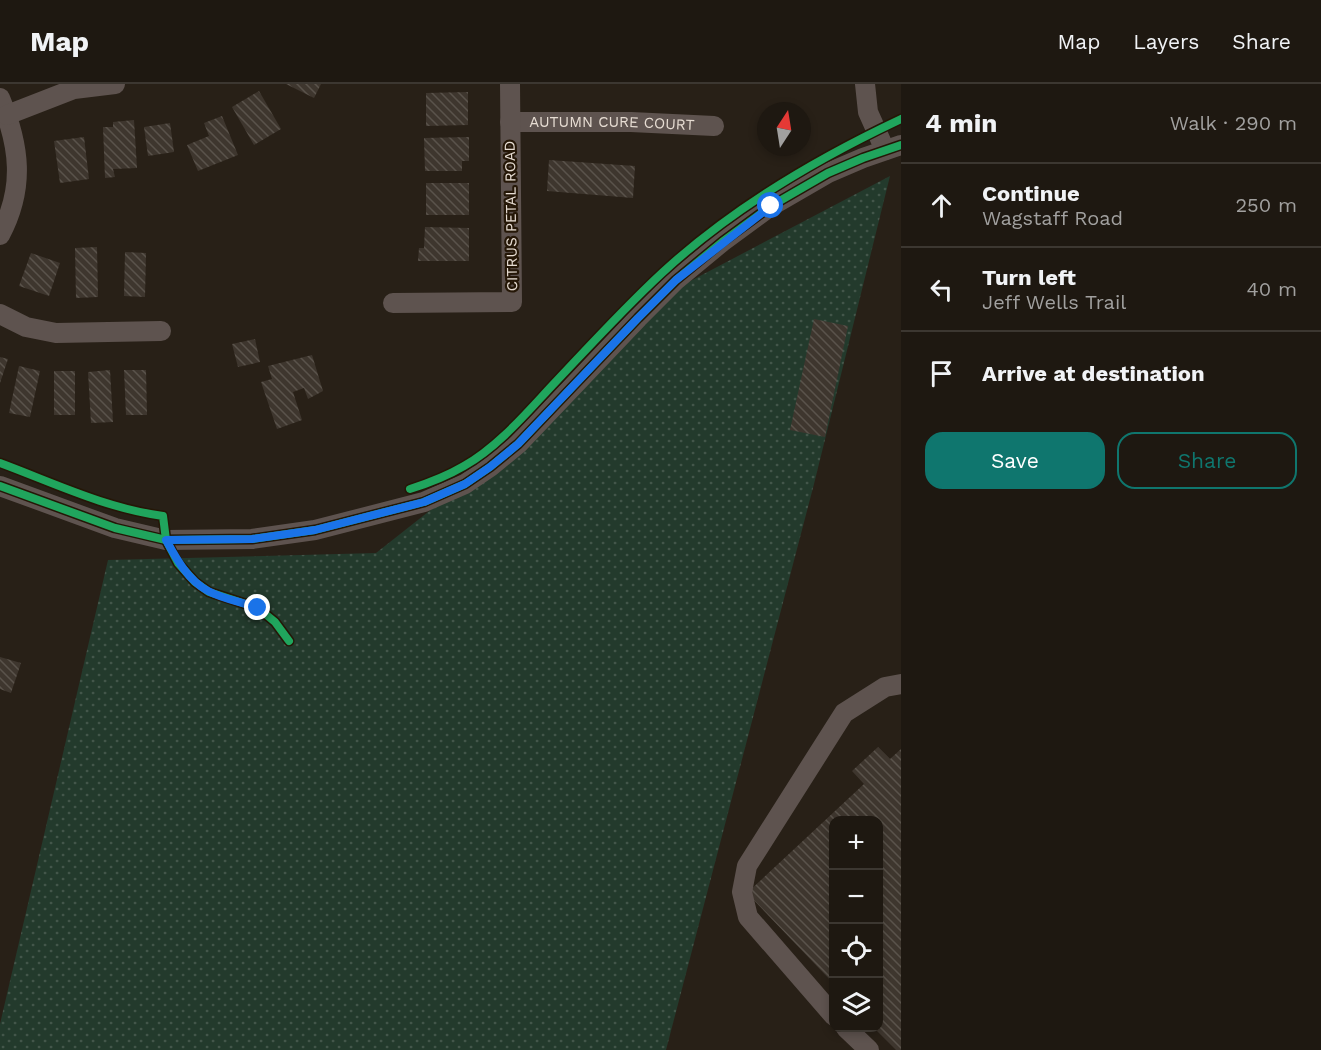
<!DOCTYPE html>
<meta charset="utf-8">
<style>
body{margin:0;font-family:"Work Sans",sans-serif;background:#2b251f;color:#f1f3f6}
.controls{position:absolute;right:18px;bottom:18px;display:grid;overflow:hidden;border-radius:12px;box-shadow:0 3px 9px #0003}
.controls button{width:54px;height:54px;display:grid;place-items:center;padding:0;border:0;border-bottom:2px solid #3c3731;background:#1e1811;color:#f1f3f6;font:30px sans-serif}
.compass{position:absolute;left:757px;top:18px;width:54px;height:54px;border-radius:50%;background:#1e1811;box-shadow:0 3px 9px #0003;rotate:12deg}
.stop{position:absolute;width:18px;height:18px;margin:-14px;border:4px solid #1a73e8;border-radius:50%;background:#fff}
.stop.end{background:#1a73e8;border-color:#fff;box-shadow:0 2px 6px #0008}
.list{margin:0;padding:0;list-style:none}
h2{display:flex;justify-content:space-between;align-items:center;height:78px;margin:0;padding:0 24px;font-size:26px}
h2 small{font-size:20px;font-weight:400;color:#a1a09f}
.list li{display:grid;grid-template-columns:39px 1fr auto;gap:18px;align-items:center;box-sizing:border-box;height:84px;padding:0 24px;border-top:2px solid #3c3731}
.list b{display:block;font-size:22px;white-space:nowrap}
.list p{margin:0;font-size:20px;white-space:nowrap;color:#a1a09f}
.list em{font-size:20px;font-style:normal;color:#a1a09f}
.actions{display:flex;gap:12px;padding:18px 24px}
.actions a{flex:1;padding:14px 0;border:2px solid #0f766e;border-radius:18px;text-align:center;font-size:21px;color:#0f766e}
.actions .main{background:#0f766e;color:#fff}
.icon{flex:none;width:33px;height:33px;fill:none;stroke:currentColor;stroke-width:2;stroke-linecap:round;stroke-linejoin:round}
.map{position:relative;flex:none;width:901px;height:966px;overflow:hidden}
header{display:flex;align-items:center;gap:36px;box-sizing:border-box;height:84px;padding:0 30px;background:#1e1811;border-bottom:2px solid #3c3731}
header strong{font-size:28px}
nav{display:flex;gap:33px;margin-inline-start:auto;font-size:21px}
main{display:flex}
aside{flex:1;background:#1e1811}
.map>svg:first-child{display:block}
.park{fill:url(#park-dots)}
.building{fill:url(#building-back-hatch)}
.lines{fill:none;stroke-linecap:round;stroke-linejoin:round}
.minor{stroke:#5e534f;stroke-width:20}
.cycleway-casing{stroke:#251707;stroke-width:11}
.cycleway{stroke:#20a55d;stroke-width:8}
.route{stroke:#1a73e8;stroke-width:8}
.labels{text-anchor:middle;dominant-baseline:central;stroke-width:4.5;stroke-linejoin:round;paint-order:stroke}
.street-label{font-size:15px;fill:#e7ddd3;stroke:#251707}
</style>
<header>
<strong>Map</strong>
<nav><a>Map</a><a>Layers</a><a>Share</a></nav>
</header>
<main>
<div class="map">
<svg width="901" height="966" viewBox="0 0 901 966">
<defs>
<pattern id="park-dots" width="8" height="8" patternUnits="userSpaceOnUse" patternTransform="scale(1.5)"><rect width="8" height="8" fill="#233a2c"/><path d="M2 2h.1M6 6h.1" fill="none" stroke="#43564a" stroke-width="1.8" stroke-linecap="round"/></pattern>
<pattern id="building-back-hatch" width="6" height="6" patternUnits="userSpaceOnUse" patternTransform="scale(1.5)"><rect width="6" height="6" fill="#3e362e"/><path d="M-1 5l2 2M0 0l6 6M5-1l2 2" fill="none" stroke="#5a534b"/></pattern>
</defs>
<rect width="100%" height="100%" fill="#282017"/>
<polygon class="park" points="890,92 814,400 666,966 0,966 0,940 108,476 376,469 541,339 679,203"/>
<g class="building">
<polygon points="286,0 321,0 314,14"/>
<polygon points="259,7 281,45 254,61 232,23"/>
<polygon points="468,8 468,41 426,42 426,9"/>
<polygon points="222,32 238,71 198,87 187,61 209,52 204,39"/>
<polygon points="134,36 137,84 113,85 115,93 105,94 103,43 113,43 113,38"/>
<polygon points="170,39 174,68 148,72 144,43"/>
<polygon points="84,53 89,95 60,99 54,57"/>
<polygon points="469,53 469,77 462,77 462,87 425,87 424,54"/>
<polygon points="549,76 635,82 633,114 547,107"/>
<rect x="426" y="99" width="43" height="32"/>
<polygon points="425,143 469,144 469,177 418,177 419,164 424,164"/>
<polygon points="97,163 98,213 76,214 75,164"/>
<polygon points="125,168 146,169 145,213 124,212"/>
<polygon points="31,169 60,179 49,212 19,202"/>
<polygon points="814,235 848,242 825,353 790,346"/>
<polygon points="255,255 260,278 238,283 232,260"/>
<polygon points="312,271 323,307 308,315 304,304 293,308 302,336 277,345 261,298 272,295 268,282"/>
<polygon points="0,273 8,275 0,299"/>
<polygon points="19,282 40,287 30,333 9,329"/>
<polygon points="110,286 113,338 91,339 88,288"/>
<polygon points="124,286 146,286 147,331 126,331"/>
<rect x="54" y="287" width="21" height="44"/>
<polygon points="0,573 21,579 11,609 0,605"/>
<polygon points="878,663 890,675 901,665 901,966 896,966 874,944 878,944 878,736 834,736 834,900 747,809 864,700 852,687"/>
</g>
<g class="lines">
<g class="minor">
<polyline points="865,0 868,28 885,66"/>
<path d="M0 14C20 62 25 104 0 151"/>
<polyline points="7,31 74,5 115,0"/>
<path id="s1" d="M510 38H631L714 42"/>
<polyline points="393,219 512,218 510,0"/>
<polyline points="0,230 26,243 56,249 161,247"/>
<polyline points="0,402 115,444 166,456 252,455 315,446 424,418 465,400 490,383 518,360 638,234 676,196 722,158 771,122 828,89 863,74 901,61"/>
<polyline points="834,932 748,833 742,808 747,782 844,629 885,603 901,600"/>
<polyline points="846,944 869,966"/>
</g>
<g class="cycleway-casing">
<g id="cycleway">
<path d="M0 379C54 399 105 424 163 432L166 456 178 479 195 498 209 508 258 524 275 538 289 557"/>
<polyline points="0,402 115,444 166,456 252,455 315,446 424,418 465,400 490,383 518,360 638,234 676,196 722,158 771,122 828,89 863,74 901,61"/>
<path d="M410 405C429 399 447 392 464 382 496 364 523 333 548 306 585 267 622 226 662 189 731 125 816 75 901 35"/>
</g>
</g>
<use href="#cycleway" class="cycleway"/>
</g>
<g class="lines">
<path class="route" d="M258 524C242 518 223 515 208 507 188 496 177 476 166 456L252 455 315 446 424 418 465 400 490 383 518 360 638 234 676 196 771 122"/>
</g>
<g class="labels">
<g class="street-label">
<text stroke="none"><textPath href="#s1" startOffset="102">AUTUMN CURE COURT</textPath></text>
<text transform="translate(511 132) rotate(-91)">CITRUS PETAL ROAD</text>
</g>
</g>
</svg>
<div class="controls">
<button>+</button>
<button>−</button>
<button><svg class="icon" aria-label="locate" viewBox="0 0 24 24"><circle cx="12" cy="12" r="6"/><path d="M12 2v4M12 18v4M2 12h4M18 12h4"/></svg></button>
<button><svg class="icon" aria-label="layers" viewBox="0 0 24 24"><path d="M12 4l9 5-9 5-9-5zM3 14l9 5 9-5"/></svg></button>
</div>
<svg class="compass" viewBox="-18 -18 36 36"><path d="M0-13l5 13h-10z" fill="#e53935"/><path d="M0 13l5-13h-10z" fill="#a1a09f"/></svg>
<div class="stop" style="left:771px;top:122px"></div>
<div class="stop end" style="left:258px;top:524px"></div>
</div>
<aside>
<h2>4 min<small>Walk · 290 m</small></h2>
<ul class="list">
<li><svg class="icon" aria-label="ahead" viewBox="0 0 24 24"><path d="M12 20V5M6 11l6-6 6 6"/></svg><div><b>Continue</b><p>Wagstaff Road</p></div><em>250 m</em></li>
<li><svg class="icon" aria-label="left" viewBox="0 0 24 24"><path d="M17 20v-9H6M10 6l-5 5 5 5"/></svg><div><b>Turn left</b><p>Jeff Wells Trail</p></div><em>40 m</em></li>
<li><svg class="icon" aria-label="arrive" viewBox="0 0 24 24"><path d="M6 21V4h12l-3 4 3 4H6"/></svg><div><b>Arrive at destination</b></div></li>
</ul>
<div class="actions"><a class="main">Save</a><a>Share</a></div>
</aside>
</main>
